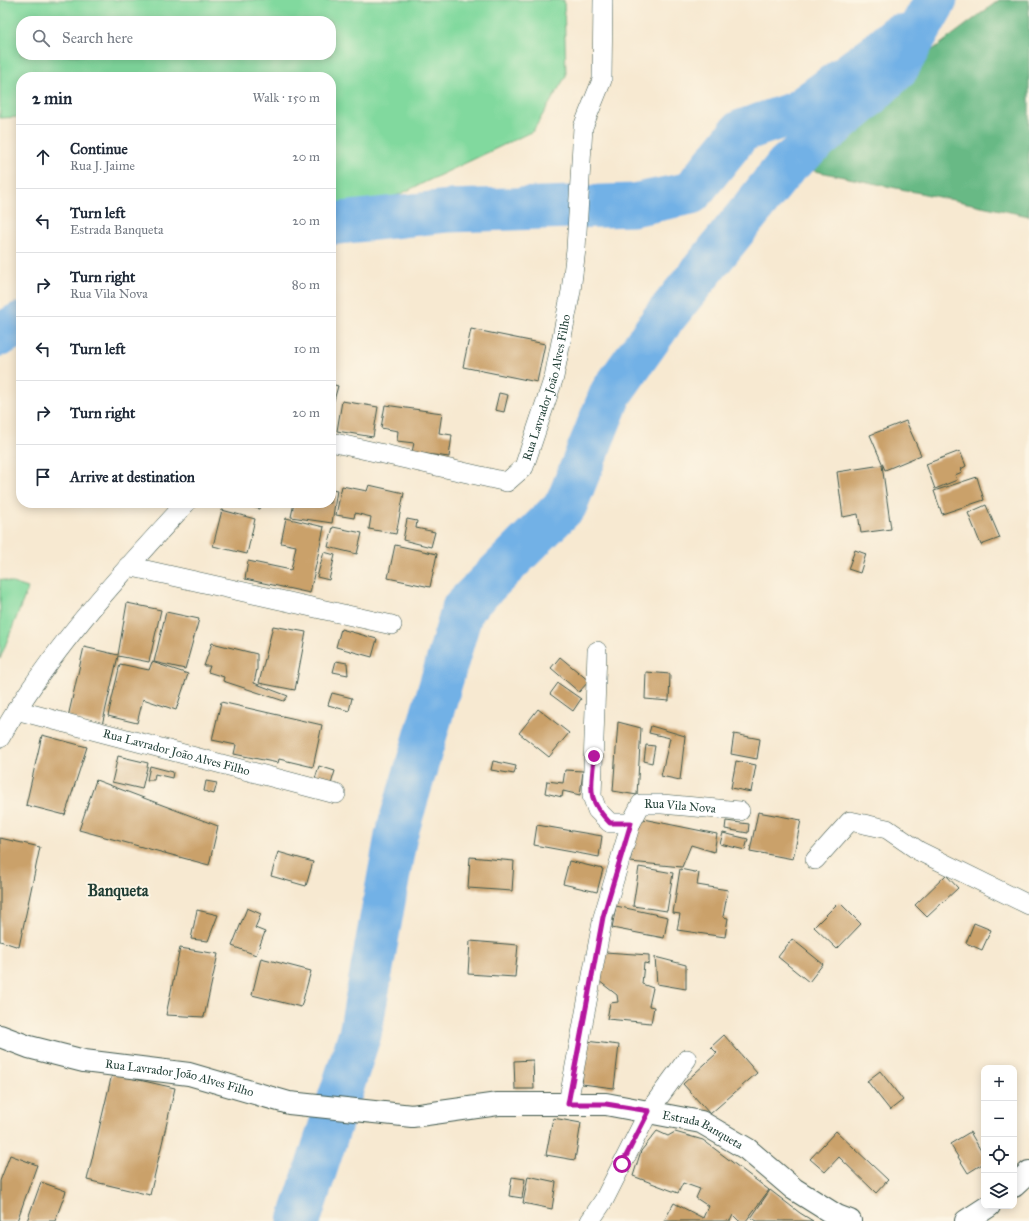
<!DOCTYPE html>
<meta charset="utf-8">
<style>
body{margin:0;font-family:"IM FELL Great Primer",serif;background:#f2f2f3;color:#1f2937}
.controls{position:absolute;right:12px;bottom:12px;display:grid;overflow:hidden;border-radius:8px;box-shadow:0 2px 10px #0003}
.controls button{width:36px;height:36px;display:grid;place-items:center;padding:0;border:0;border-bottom:1px solid #e0e1e3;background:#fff;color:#1f2937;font:20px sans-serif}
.stop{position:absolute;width:12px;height:12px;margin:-9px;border:3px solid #b5179e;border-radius:50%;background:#fff}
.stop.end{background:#b5179e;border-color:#fff;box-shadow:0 1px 4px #0008}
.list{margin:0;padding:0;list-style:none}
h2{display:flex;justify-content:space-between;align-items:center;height:52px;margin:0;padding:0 16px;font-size:17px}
h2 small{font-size:13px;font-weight:400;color:#747a83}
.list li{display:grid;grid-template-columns:26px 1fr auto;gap:12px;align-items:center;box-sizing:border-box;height:64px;padding:0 16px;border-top:1px solid #e0e1e3}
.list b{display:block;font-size:15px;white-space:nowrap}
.list p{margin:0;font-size:13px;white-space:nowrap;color:#747a83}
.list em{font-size:13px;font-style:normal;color:#747a83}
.icon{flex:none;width:22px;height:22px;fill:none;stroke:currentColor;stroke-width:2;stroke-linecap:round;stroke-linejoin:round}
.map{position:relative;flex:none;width:1029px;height:1221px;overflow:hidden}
.search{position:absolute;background:#fff;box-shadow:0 2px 10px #0003;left:16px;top:16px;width:320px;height:44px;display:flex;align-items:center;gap:10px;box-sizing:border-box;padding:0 14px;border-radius:16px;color:#747a83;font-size:15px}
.panel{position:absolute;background:#fff;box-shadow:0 2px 10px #0003;left:16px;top:72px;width:320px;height:436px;border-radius:16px}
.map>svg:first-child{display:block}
.green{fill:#81d99e;stroke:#508b69;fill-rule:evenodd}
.forest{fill:#68b985;stroke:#447b5c}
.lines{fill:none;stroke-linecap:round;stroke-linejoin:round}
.river{stroke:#72b1e6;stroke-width:43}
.building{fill:#caa16b}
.minor-casing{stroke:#3f574c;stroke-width:20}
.tertiary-casing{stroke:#3f574c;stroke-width:24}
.minor{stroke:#fff;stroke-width:19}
.tertiary{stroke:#fff;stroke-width:22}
.route{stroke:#b5179e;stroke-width:5}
.labels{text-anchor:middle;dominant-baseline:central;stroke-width:4;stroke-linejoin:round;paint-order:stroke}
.street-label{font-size:12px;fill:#1f3d34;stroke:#fcf5e5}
.district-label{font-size:16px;font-weight:bold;fill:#1f3d34;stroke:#fcf5e5}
</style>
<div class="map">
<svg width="1029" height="1221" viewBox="0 0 1029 1221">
<rect width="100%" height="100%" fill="#fcf5e5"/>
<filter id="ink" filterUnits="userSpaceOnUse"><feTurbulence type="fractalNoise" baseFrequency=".025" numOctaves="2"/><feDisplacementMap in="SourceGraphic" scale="8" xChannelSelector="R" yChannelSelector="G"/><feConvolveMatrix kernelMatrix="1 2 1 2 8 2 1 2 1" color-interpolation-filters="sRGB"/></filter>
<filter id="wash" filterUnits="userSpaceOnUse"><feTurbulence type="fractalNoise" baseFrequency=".012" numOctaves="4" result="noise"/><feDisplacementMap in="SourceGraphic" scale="16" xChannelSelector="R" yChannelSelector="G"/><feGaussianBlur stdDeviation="0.9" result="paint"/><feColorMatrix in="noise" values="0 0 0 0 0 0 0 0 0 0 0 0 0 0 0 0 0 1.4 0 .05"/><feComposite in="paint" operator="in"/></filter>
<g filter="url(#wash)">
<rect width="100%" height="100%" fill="#f7e9d1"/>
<g class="green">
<path d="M0 0H564L566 76 533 131 356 215 331 218V77H21V117L0 118ZM21 21H331V55H21Z"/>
<polygon points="0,579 28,588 0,659"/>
</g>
<polygon class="forest" points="999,0 1029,0 1029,216 787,165 858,106"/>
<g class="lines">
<g class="river">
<polyline points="331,224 448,211 633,205 691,193 741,131 797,112 876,54 897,36"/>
<polyline points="0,335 21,323"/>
<polyline points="299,1221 360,1034 396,836 463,608 566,505 611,393 664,318 787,165 858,106 897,69 936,0"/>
</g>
</g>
<g id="blocks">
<g class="building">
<polygon points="471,329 545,344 537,382 463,367"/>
<polygon points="331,384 338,386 331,411"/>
<polygon points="499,393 508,395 504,412 495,410"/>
<polygon points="342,401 378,407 373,437 337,431"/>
<polygon points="385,405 442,413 439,433 452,435 449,457 412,452 414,443 397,441 398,431 381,428"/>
<polygon points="906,421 921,455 885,470 870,435"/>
<polygon points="960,451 966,466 961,469 962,472 955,475 957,480 935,489 926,464"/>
<polygon points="882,465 891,529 861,533 858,514 843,517 837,472"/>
<polygon points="977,477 984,500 942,514 934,491"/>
<polygon points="369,485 404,493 396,534 369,529 371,517 355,513 354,518 336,515 342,486 367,491"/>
<polygon points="331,489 337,490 332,523 291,517 294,503 331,503"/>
<polygon points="237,503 262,503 260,509"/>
<polygon points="986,505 1000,538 981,545 968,513"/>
<polygon points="222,510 255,519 247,554 213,546"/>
<polygon points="286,518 324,527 310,593 245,579 248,561 291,570 296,546 281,543"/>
<polygon points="407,519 417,521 416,528 435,532 431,547 403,540"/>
<polygon points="333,527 362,533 357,554 328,547"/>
<polygon points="395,545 437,554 430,587 388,578"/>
<polygon points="855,550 866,554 860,573 848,569"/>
<polygon points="324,552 335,555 329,580 317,577"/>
<polygon points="127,603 161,610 149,662 118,656 102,725 68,717 84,647 118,655"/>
<polygon points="166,612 199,619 185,669 154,662"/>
<polygon points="273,626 306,632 295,690 259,683"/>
<polygon points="341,629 377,639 372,657 336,647"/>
<polygon points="212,643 257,654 257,669 254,683 288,696 284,701 223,681 224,677 208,672 210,666 204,666"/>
<polygon points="560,657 589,681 579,692 551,668"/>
<polygon points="336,661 347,663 348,675 333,672"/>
<polygon points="152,662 188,674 176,710 143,699 137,723 108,716 120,664 149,670"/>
<polygon points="646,672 670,674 669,701 645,699"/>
<polygon points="558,683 581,699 573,711 550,694"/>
<polygon points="332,693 352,698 349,711 328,705"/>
<polygon points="221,702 322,725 313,767 279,759 278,763 234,754 236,745 212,740"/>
<polygon points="538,709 569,733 549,757 519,733"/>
<polygon points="618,722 641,728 637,795 613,791"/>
<polygon points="651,726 685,736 680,780 661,776 670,738 649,733"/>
<polygon points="734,734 760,739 757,759 731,754"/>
<polygon points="42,735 87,747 65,815 26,805"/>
<polygon points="646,745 655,746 652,763 644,761"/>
<polygon points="118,756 148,763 142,789 112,782"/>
<polygon points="493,761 516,766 514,774 491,770"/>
<polygon points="736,761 756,765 751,792 731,788"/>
<polygon points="150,766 173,772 172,778 155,774 154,780 147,780"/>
<polygon points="319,766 335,771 331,784 315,779"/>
<polygon points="565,770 583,771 580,795 563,791 562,797 545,793 547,781 563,783"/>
<polygon points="96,780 218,826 209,865 79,830"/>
<polygon points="206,781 217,783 214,794 204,791"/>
<polygon points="758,812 801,820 793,859 750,851"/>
<polygon points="643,819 717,834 714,852 691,845 682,867 630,862 635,837"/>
<polygon points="726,821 749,824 748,833 725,829"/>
<polygon points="537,825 602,836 599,857 534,845"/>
<polygon points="723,833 748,839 745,850 720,844"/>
<polygon points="0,838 40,847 19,947 0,941"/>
<polygon points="278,852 313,862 306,886 271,876"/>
<polygon points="470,857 514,861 512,891 468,888"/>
<polygon points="569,861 603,869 597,892 563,884"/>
<polygon points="639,867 673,873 667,911 633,906"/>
<polygon points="680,869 699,873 697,885 728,890 723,917 728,918 725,937 677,930 680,914 673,913"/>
<polygon points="946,875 958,888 927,917 915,905"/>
<polygon points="839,902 861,924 837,949 814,927"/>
<polygon points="616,906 668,917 664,938 612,928"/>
<polygon points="247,908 261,914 255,928 265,932 256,955 232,946"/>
<polygon points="197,910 218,915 208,941 191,939"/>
<polygon points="974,923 991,930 982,950 966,943"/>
<polygon points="792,939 823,964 809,982 778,957"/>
<polygon points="470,941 518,945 515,977 468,974"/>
<polygon points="180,948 218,954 204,1017 166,1015"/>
<polygon points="605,952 649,955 649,964 644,963 642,984 653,988 649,1006 654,1007 651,1023 607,1019 610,1003 618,1002 617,995 599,981"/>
<polygon points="655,957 686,965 686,989 657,984"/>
<polygon points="261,958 311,971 301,1007 252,995"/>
<polygon points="724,1035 757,1073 710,1114 683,1084 717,1053 711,1047"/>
<polygon points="586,1041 619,1045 614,1088 582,1084"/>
<polygon points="533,1060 534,1089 515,1089 514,1061"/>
<polygon points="880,1071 903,1100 890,1110 867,1081"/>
<polygon points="112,1074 175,1088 150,1195 87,1180"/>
<polygon points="553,1118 581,1123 575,1160 546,1155"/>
<polygon points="657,1131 668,1136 675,1132 703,1140 769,1190 746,1221 739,1221 733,1215 730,1221 664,1221 674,1203 703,1218 708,1206 696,1198 700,1189 683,1183 678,1193 633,1176 641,1151"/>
<polygon points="836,1131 888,1180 876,1193 839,1157 825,1172 810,1159"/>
<polygon points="970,1132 984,1156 984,1163 968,1173 950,1144"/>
<polygon points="10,1155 37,1165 17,1221 0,1221 0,1181"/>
<polygon points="528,1176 556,1182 552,1209 523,1203"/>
<polygon points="512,1177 525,1179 522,1198 509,1196"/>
<polygon points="41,1182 66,1191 55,1221 27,1221"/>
<polygon points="770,1190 800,1213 813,1221 757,1221 751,1218"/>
</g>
</g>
</g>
<g filter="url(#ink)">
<use href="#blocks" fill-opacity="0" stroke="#3f574c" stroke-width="1"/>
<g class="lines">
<g class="minor-casing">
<g id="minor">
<path id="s1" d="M331 442 507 482 524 467 554 377 571 291 576 249 583 127 602 80 603 0"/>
<polyline points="128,566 392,625"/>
<polyline points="597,651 592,796 597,810 610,823 631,823"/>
<path id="s2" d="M16 710 336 794"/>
<path d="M0 738C49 651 119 576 186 503"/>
<polyline points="815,860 850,821 887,829 919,851 1029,905"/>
<path id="s3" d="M568 1103 603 917 631 823 641 804H662L740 811"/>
<polyline points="590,1221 604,1200 649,1111 687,1059"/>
</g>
</g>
<g class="tertiary-casing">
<g id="tertiary">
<path id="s4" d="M0 1036 29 1047 84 1061 189 1074 289 1103 412 1116 498 1104H606L701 1122 747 1149 794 1189 837 1216 850 1221"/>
<polyline points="1014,1186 1029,1172"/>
<polyline points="966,1221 989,1206"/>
</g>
</g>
<use href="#minor" class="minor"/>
<use href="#tertiary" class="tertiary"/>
</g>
</g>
<g class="lines" filter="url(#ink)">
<path class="route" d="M594 756C592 788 585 798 610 823H631L603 917 568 1104H606L649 1111 622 1164"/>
</g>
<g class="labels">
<g class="street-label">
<text stroke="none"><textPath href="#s1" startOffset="286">Rua Lavrador João Alves Filho</textPath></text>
<text stroke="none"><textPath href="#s2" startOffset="166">Rua Lavrador João Alves Filho</textPath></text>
<text stroke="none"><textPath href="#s3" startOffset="348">Rua Vila Nova</textPath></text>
<text stroke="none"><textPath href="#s4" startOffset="185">Rua Lavrador João Alves Filho</textPath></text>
<text stroke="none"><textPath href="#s4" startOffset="717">Estrada Banqueta</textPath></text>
</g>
<g class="district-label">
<text x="118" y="890">Banqueta</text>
</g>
</g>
</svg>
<div class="controls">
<button>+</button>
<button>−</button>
<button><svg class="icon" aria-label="locate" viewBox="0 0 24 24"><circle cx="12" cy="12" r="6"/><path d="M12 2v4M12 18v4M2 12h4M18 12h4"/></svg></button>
<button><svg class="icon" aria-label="layers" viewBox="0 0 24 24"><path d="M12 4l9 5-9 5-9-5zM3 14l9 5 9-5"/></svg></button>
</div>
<div class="stop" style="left:622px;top:1164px"></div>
<div class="stop end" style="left:594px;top:756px"></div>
<div class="search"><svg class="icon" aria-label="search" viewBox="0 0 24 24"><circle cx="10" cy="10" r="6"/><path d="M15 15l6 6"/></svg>Search here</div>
<section class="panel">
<h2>2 min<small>Walk · 150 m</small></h2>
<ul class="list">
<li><svg class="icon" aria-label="ahead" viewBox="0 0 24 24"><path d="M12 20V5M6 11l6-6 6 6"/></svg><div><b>Continue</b><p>Rua J. Jaime</p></div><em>20 m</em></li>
<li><svg class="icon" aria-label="left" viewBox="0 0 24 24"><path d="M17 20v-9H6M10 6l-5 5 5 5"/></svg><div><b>Turn left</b><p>Estrada Banqueta</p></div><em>20 m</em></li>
<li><svg class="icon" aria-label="right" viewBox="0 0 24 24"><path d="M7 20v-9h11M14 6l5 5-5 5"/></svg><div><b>Turn right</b><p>Rua Vila Nova</p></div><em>80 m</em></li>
<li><svg class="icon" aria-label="left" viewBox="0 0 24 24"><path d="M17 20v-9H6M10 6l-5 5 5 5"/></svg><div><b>Turn left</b></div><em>10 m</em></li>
<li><svg class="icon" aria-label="right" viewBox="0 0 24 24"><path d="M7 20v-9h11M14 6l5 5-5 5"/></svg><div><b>Turn right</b></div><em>20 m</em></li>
<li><svg class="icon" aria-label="arrive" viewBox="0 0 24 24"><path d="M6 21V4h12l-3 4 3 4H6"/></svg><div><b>Arrive at destination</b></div></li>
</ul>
</section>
</div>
